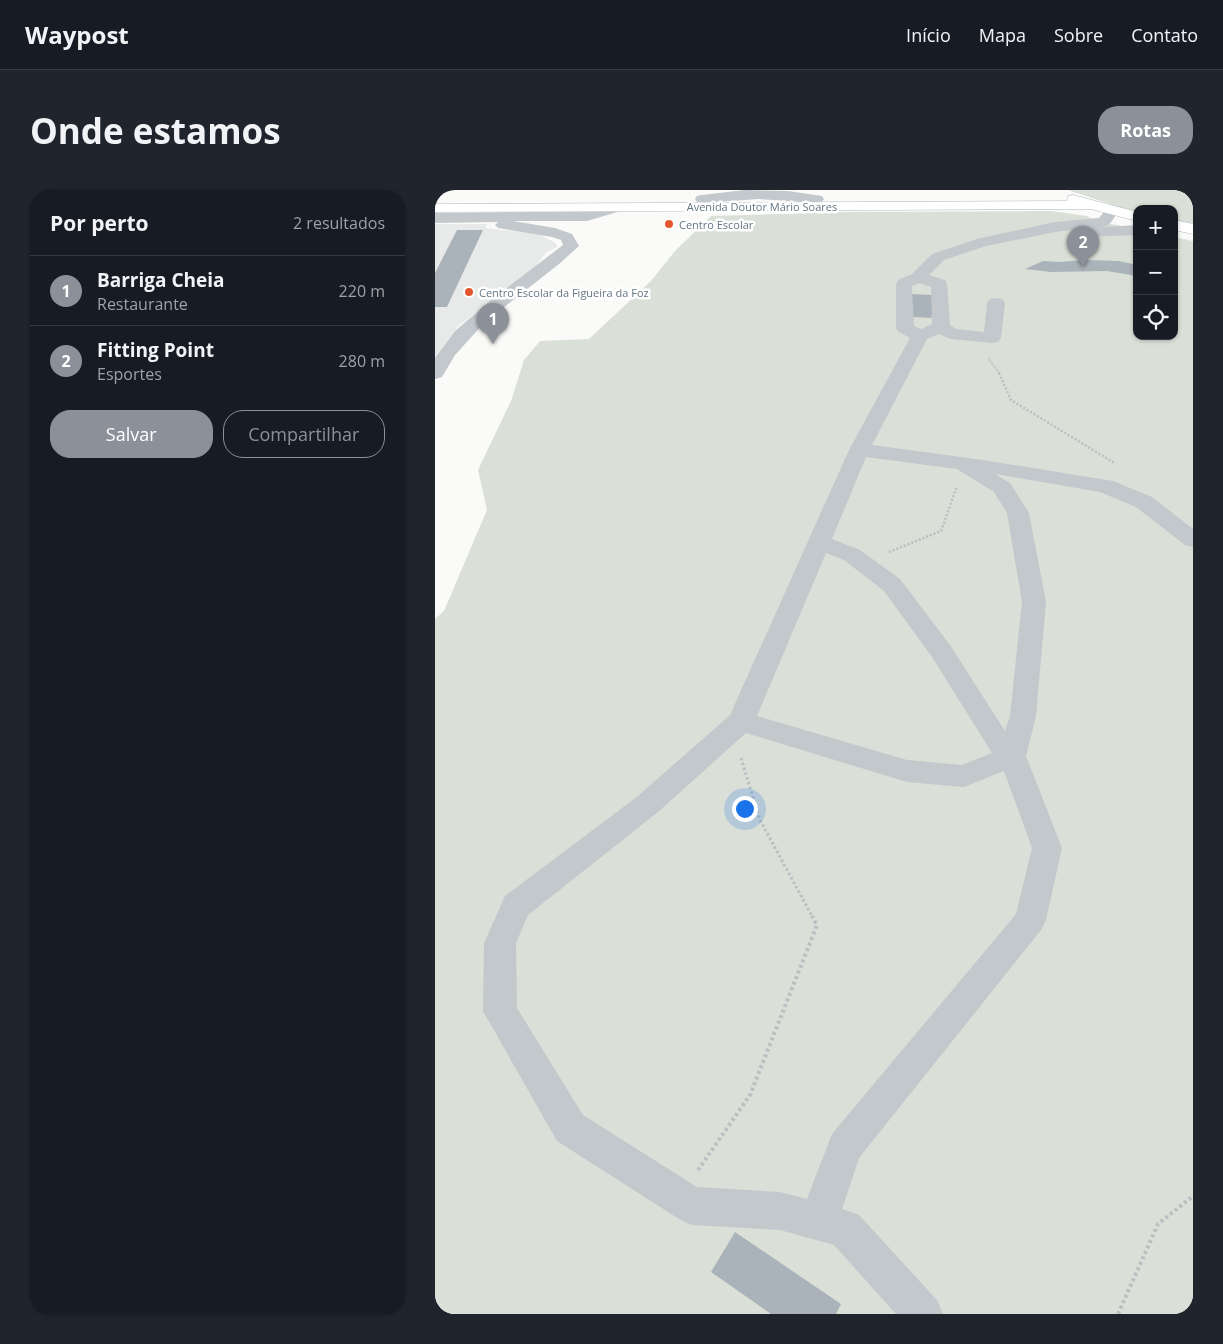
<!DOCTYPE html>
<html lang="pt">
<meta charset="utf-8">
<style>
body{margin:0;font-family:"Open Sans",sans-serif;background:#20242c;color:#f1f3f6}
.controls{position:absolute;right:15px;top:15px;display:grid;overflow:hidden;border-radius:10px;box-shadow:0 1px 4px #0004}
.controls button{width:45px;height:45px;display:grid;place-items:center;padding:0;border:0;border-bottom:1px solid #363941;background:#171b24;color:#f1f3f6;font:25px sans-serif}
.you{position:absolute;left:309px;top:618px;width:18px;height:18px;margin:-12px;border:4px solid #fff;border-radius:50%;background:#1a73e8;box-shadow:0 0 0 8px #1a73e833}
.badge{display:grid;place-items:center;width:32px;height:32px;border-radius:50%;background:#8c9099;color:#fff;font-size:16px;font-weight:700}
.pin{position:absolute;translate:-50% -41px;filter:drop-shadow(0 1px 2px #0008)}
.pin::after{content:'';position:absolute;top:26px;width:18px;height:15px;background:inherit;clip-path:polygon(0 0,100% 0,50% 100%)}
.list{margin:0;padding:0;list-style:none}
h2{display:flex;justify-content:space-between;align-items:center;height:65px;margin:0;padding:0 20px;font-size:21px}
h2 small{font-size:16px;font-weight:400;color:#9ea1a6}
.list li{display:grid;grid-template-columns:32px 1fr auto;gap:15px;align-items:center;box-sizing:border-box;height:70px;padding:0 20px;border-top:1px solid #363941}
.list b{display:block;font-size:19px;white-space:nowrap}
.list p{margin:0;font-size:16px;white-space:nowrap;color:#9ea1a6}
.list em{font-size:16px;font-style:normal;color:#9ea1a6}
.actions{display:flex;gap:10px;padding:15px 20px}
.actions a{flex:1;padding:11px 0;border:1px solid #8c9099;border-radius:20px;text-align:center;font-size:18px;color:#8c9099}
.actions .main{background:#8c9099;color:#fff}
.icon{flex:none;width:28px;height:28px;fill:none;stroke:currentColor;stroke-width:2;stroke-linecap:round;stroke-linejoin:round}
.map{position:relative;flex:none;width:758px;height:1124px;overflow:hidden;border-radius:20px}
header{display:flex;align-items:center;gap:30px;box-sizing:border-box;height:70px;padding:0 25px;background:#171b24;border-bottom:1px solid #363941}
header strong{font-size:24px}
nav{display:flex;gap:28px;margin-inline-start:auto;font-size:18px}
.intro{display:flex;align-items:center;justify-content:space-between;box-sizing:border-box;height:120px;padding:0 30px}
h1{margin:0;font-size:35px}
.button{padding:12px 22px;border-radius:20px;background:#8c9099;color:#fff;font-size:18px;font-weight:700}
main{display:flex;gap:30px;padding:0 30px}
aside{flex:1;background:#171b24;border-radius:20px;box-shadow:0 1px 4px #0004}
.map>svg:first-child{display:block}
.built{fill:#e8e9e9}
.green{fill:#dadfd7}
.building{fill:#aab3b9}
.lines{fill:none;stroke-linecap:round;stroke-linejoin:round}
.major-casing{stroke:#b5babe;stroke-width:1}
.path-far3{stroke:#bbbfc2;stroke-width:2;stroke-dasharray:1 1;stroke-linecap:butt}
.path-far2{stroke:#bbbfc2;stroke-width:2.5;stroke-dasharray:2 2;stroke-linecap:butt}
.path-far1{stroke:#bbbfc2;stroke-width:3;stroke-dasharray:2.5 2.5;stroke-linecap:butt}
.path{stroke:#bbbfc2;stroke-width:4;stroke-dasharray:3 3;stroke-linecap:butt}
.minor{fill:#c3c8cc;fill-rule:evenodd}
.major{fill:#fff;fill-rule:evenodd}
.poi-dot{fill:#e4572e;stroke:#fff;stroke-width:2}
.labels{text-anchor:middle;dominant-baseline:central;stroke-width:5;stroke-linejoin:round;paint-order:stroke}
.far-street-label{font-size:11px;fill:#657683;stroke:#fff}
.far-poi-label{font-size:11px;fill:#657683;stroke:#fff;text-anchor:start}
</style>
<header>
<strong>Waypost</strong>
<nav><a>Início</a><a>Mapa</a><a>Sobre</a><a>Contato</a></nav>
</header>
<div class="intro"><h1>Onde estamos</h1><a class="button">Rotas</a></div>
<main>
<aside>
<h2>Por perto<small>2 resultados</small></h2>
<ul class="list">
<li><span class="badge">1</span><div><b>Barriga Cheia</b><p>Restaurante</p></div><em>220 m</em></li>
<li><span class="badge">2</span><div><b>Fitting Point</b><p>Esportes</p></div><em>280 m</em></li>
</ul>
<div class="actions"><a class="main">Salvar</a><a>Compartilhar</a></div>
</aside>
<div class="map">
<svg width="758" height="1124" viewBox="0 0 758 1124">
<rect width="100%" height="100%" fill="#fafaf8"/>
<polygon class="built" points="0,34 52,34 50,38 103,44 121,53 122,57 111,63 100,77 23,136 0,168"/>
<g class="green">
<polygon points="633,0 758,0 758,34 739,31 739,19 702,19 702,23"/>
<polygon points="616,21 652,26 661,31 702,39 702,146 739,146 739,47 758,51 758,1124 0,1124 0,429 9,421 52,320 43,280 76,211 89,170 105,151 154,149 216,91 240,61 276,26 414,22"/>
</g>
<g class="building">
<polygon points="22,40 48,40 12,117 0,117 0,83"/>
<polygon points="650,70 684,71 702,75 702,86 672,81 616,82 590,79 608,71 624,72"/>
<polygon points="475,104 498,105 499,125 496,125 497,128 478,127"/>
<polygon points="300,1042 406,1114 401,1124 336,1124 276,1082"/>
</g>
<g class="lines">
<g class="major-casing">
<g id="major">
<polygon points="638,5 702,22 702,31 656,19 0,22 0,14 632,11 633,6"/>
<polygon points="739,30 758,34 758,44 739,40"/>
</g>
</g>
<polyline class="path-far3" points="553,168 565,184"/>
<g class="path-far2">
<polyline points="564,183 576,210 681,274"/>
<polyline points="454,362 506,341 522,296"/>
</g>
<polyline class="path-far1" points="306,568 325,630 378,728"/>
<g class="path">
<polyline points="263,980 315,905 382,735 377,726"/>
<polyline points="683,1124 723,1034 758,1006"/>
</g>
<g class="minor">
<polygon points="310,0 353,1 387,6 389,9 387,12 382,13 324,9 267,13 262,12 260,9 262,6 267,5"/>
<polygon points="184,13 189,14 191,17 189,20 152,31 78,31 120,38 137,44 144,56 124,74 50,132 20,165 7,187 0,189 0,168 20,141 56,110 128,55 126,50 117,47 63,38 60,35 63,32 0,33 0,23 151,21"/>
<path d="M677 17 682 18 684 21 674 35 668 37 702 35V45L649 47 644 45 641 42 643 39 620 42 551 56 509 70 494 85 510 90 512 94 515 135 521 139 549 142 552 113 555 109 561 108 567 109 570 113 566 148 563 152 557 153 516 149 504 144 492 149 437 255 548 270 678 291 717 307 758 339V357L750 355 701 317 665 302 560 284 575 293 594 323 611 412 601 526 591 566 627 658 611 730 606 740 424 968 407 1019 424 1025 502 1110 508 1124H461L399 1055 345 1040 257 1035 244 1029 122 951 48 821 49 753 70 706 203 606 295 525 414 260 475 148 464 142 461 138V94L463 90 477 84 497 64 542 49 620 32 664 28 672 18ZM484 93 496 97 497 134 486 139 479 136 477 96ZM431 267 522 279 559 302 572 323 587 412 575 526 570 541 515 455 465 389 425 360 397 349ZM391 363 409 370 449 401 497 467 557 563 527 575 472 570 322 526ZM311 543 472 592 529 597 569 581 597 658 581 724 397 944 372 1009 345 1002 262 997 148 925 82 818 81 753 93 725 223 622Z"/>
</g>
<use href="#major" class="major"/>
</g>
<g class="poi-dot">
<circle cx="234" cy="34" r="5"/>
<circle cx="34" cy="102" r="5"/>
</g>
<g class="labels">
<g class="far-street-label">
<text x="327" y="16">Avenida Doutor Mário Soares</text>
</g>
<g class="far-poi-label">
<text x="244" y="34">Centro Escolar</text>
<text x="44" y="102">Centro Escolar da Figueira da Foz</text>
</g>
</g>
</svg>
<div class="controls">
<button>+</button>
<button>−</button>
<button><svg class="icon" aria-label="locate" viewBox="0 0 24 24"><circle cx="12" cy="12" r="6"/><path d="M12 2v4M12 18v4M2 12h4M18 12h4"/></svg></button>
</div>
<div class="you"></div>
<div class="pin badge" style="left:58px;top:154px">1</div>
<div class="pin badge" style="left:648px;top:77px">2</div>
</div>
</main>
